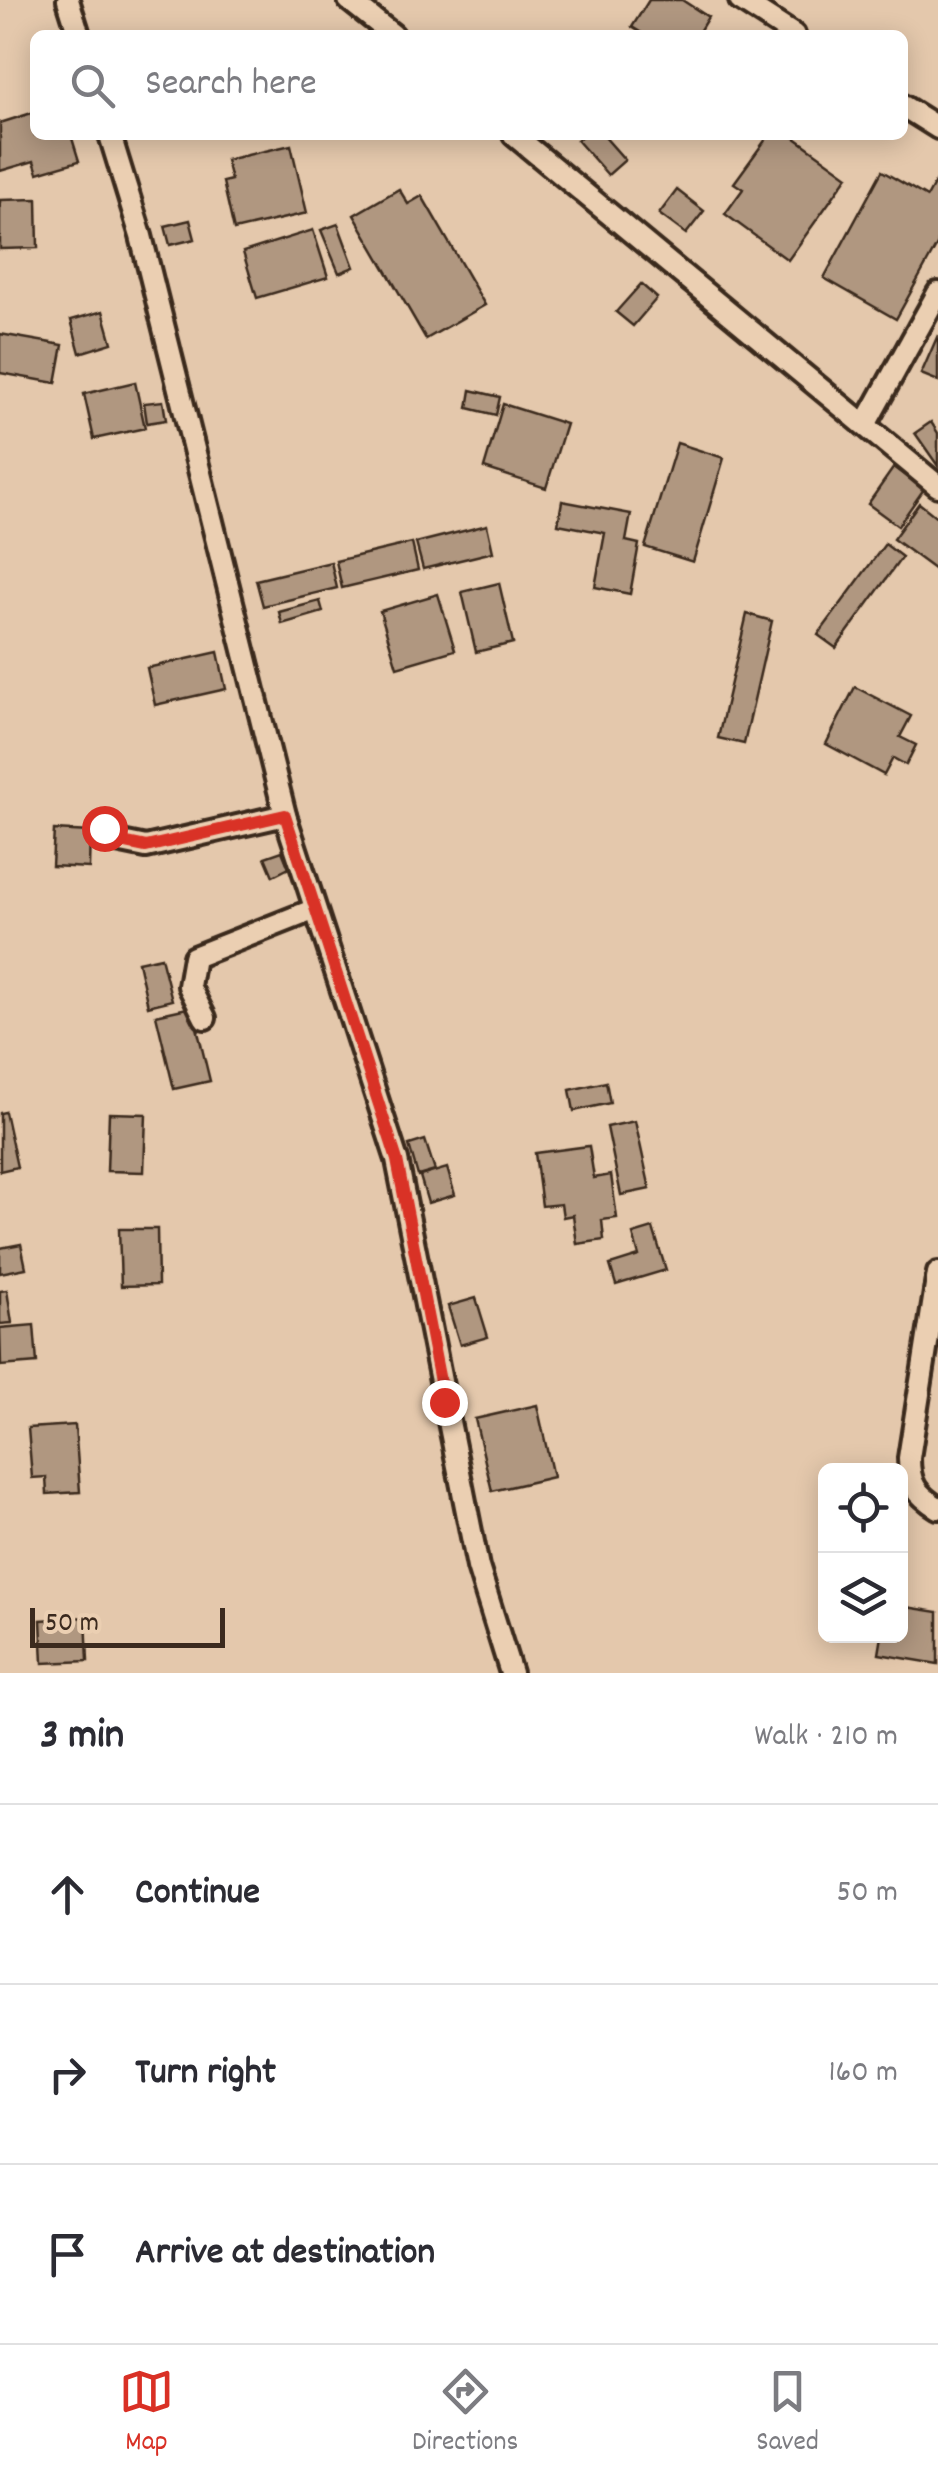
<!DOCTYPE html>
<meta charset="utf-8">
<style>
body{margin:0;font-family:Dekko,sans-serif;background:#f7f7f7;color:#2b2b33}
.controls{position:absolute;right:30px;bottom:30px;display:grid;overflow:hidden;border-radius:15px;box-shadow:0 5px 25px #0003}
.controls button{width:90px;height:90px;display:grid;place-items:center;padding:0;border:0;border-bottom:2px solid #e1e1e2;background:#fff;color:#2b2b33;font:50px sans-serif}
.scale{position:absolute;left:30px;bottom:25px;width:195px;box-sizing:border-box;padding-left:10px;border:5px solid #3b2a1e;border-top:0;font-size:28px;line-height:35px;white-space:nowrap;color:#3b2a1e;-webkit-text-stroke:8px #ebcfb2;paint-order:stroke}
.stop{position:absolute;width:30px;height:30px;margin:-22px;border:8px solid #d93025;border-radius:50%;background:#fff}
.stop.end{background:#d93025;border-color:#fff;box-shadow:0 2px 10px #0008}
.list{margin:0;padding:0;list-style:none}
h2{display:flex;justify-content:space-between;align-items:center;height:130px;margin:0;padding:0 40px;font-size:42px}
h2 small{font-size:32px;font-weight:400;color:#7c7c81}
.list li{display:grid;grid-template-columns:65px 1fr auto;gap:30px;align-items:center;box-sizing:border-box;height:180px;padding:0 40px;border-top:2px solid #e1e1e2}
.list b{display:block;font-size:38px;white-space:nowrap}
.list em{font-size:32px;font-style:normal;color:#7c7c81}
.icon{flex:none;width:55px;height:55px;fill:none;stroke:currentColor;stroke-width:2;stroke-linecap:round;stroke-linejoin:round}
.map{position:relative;flex:none;width:938px;height:1673px;overflow:hidden}
.search{position:absolute;background:#fff;box-shadow:0 5px 25px #0003;left:30px;right:30px;top:30px;height:110px;display:flex;align-items:center;gap:25px;box-sizing:border-box;padding:0 35px;border-radius:15px;color:#7c7c81;font-size:38px}
.sheet{height:670px;background:#fff}
nav{display:flex;justify-content:space-around;align-items:center;box-sizing:border-box;height:140px;border-top:2px solid #e1e1e2;background:#fff;font-size:28px;color:#7c7c81}
nav a{display:grid;justify-items:center;gap:5px}
nav .on{color:#d93025}
.map>svg:first-child{display:block}
.building{fill:#b09780;stroke:#3b2a1e;stroke-width:2.5}
.lines{fill:none;stroke-linecap:round;stroke-linejoin:round}
.street-casing{stroke:#3b2a1e;stroke-width:28}
.street{stroke:#ebcfb2;stroke-width:20}
.route{stroke:#d93025;stroke-width:12}
</style>
<div class="map">
<svg width="938" height="1673" viewBox="0 0 938 1673">
<rect width="100%" height="100%" fill="#e4c8ac"/>
<filter id="ink" filterUnits="userSpaceOnUse"><feTurbulence type="fractalNoise" baseFrequency=".01" numOctaves="2"/><feDisplacementMap in="SourceGraphic" scale="20" xChannelSelector="R" yChannelSelector="G"/><feConvolveMatrix kernelMatrix="1 2 1 2 8 2 1 2 1" color-interpolation-filters="sRGB"/></filter>
<g filter="url(#ink)">
<g class="building">
<polygon points="649,0 682,0 708,17 697,35 645,35 632,27"/>
<polygon points="35,112 35,135 71,135 79,161 38,173 34,161 0,171 0,123"/>
<polygon points="583,135 603,135 625,160 608,175 577,140"/>
<polygon points="769,135 791,135 848,176 788,260 725,214 743,189 734,183"/>
<polygon points="291,145 307,213 234,230 223,182 231,180 226,160"/>
<polygon points="882,171 927,197 938,177 938,243 896,319 824,278"/>
<polygon points="399,189 408,204 422,196 485,305 426,339 354,215"/>
<polygon points="677,190 704,211 686,234 659,214"/>
<polygon points="37,199 38,248 0,249 0,200"/>
<polygon points="190,220 195,239 170,245 165,226"/>
<polygon points="338,224 354,267 339,273 321,230"/>
<polygon points="313,230 328,277 257,298 243,252"/>
<polygon points="641,284 657,298 633,326 616,312"/>
<polygon points="103,311 112,343 80,353 71,320"/>
<polygon points="0,334 63,345 56,383 0,373"/>
<polygon points="938,335 938,381 921,374"/>
<polygon points="135,382 145,428 94,439 84,394"/>
<polygon points="471,390 500,397 496,415 468,408"/>
<polygon points="163,401 166,420 147,423 144,403"/>
<polygon points="503,404 566,424 546,488 484,468"/>
<polygon points="931,422 938,433 938,466 915,433"/>
<polygon points="677,443 724,458 693,562 645,547"/>
<polygon points="894,467 924,489 898,526 868,504"/>
<polygon points="562,501 631,514 626,541 639,544 630,594 595,587 605,533 558,524"/>
<polygon points="919,503 938,518 938,572 893,539"/>
<polygon points="487,525 493,552 423,569 416,543"/>
<polygon points="412,543 418,570 342,588 336,561"/>
<polygon points="885,544 902,557 836,648 818,635"/>
<polygon points="331,562 337,588 263,606 256,580"/>
<polygon points="499,583 513,643 476,652 462,592"/>
<polygon points="438,594 455,650 397,667 380,611"/>
<polygon points="320,601 323,612 282,624 279,612"/>
<polygon points="747,614 772,621 744,744 718,738"/>
<polygon points="218,652 226,689 155,705 147,668"/>
<polygon points="855,687 911,716 900,737 916,745 906,765 893,758 884,775 826,744"/>
<polygon points="54,830 90,832 89,868 52,866"/>
<polygon points="282,851 289,868 273,876 265,857"/>
<polygon points="161,957 172,1000 148,1006 138,962"/>
<polygon points="192,1007 210,1081 174,1089 156,1015"/>
<polygon points="606,1082 610,1103 574,1111 570,1090"/>
<polygon points="5,1112 17,1167 0,1171 0,1113"/>
<polygon points="109,1113 146,1114 144,1172 107,1171"/>
<polygon points="635,1121 650,1189 621,1195 607,1127"/>
<polygon points="425,1140 435,1171 418,1176 409,1145"/>
<polygon points="589,1146 594,1178 611,1175 617,1218 602,1220 604,1240 577,1244 573,1215 563,1217 561,1204 542,1206 535,1153"/>
<polygon points="447,1168 455,1195 428,1203 420,1176"/>
<polygon points="653,1228 666,1270 616,1285 610,1265 639,1256 633,1234"/>
<polygon points="119,1229 157,1229 158,1285 121,1286"/>
<polygon points="21,1244 26,1268 0,1273 0,1248"/>
<polygon points="7,1290 12,1323 0,1324 0,1291"/>
<polygon points="476,1298 488,1337 460,1345 448,1306"/>
<polygon points="34,1325 37,1363 1,1366 0,1328"/>
<polygon points="537,1405 553,1477 492,1491 475,1419"/>
<polygon points="75,1425 80,1492 47,1494 46,1477 32,1478 28,1428"/>
<polygon points="900,1606 938,1612 938,1664 879,1654 882,1636 900,1636"/>
<polygon points="86,1617 88,1661 43,1663 41,1620"/>
</g>
<g class="lines">
<g class="street-casing">
<g id="street">
<polyline points="68,0 79,35"/>
<polyline points="349,0 393,35"/>
<polyline points="740,0 794,35"/>
<polyline points="903,106 938,128"/>
<polyline points="110,135 141,236 285,815 397,1160 478,1567 511,1673"/>
<polyline points="514,135 938,486"/>
<polyline points="865,425 938,293"/>
<polyline points="104,828 112,840 146,847 285,815"/>
<polyline points="205,1018 189,986 194,957 313,910"/>
<path d="M938 1273 909 1458C909 1484 916 1494 938 1508"/>
</g>
</g>
<use href="#street" class="street"/>
</g>
</g>
<g class="lines" filter="url(#ink)">
<polyline class="route" points="104,828 112,840 146,847 285,815 397,1160 444,1402"/>
</g>
</svg>
<div class="controls">
<button><svg class="icon" aria-label="locate" viewBox="0 0 24 24"><circle cx="12" cy="12" r="6"/><path d="M12 2v4M12 18v4M2 12h4M18 12h4"/></svg></button>
<button><svg class="icon" aria-label="layers" viewBox="0 0 24 24"><path d="M12 4l9 5-9 5-9-5zM3 14l9 5 9-5"/></svg></button>
</div>
<div class="scale">50 m</div>
<div class="stop" style="left:104px;top:828px"></div>
<div class="stop end" style="left:444px;top:1402px"></div>
<div class="search"><svg class="icon" aria-label="search" viewBox="0 0 24 24"><circle cx="10" cy="10" r="6"/><path d="M15 15l6 6"/></svg>Search here</div>
</div>
<section class="sheet">
<h2>3 min<small>Walk · 210 m</small></h2>
<ul class="list">
<li><svg class="icon" aria-label="ahead" viewBox="0 0 24 24"><path d="M12 20V5M6 11l6-6 6 6"/></svg><div><b>Continue</b></div><em>50 m</em></li>
<li><svg class="icon" aria-label="right" viewBox="0 0 24 24"><path d="M7 20v-9h11M14 6l5 5-5 5"/></svg><div><b>Turn right</b></div><em>160 m</em></li>
<li><svg class="icon" aria-label="arrive" viewBox="0 0 24 24"><path d="M6 21V4h12l-3 4 3 4H6"/></svg><div><b>Arrive at destination</b></div></li>
</ul>
</section>
<nav>
<a class="on"><svg class="icon" aria-label="map" viewBox="0 0 24 24"><path d="M3 6l6-2 6 2 6-2v14l-6 2-6-2-6 2zM9 4v14M15 6v14"/></svg>Map</a>
<a><svg class="icon" aria-label="directions" viewBox="0 0 24 24"><path d="M12 3l9 9-9 9-9-9zM9 14v-3h6M13 9l2 2-2 2"/></svg>Directions</a>
<a><svg class="icon" aria-label="saved" viewBox="0 0 24 24"><path d="M7 4h10v16l-5-4-5 4z"/></svg>Saved</a>
</nav>
